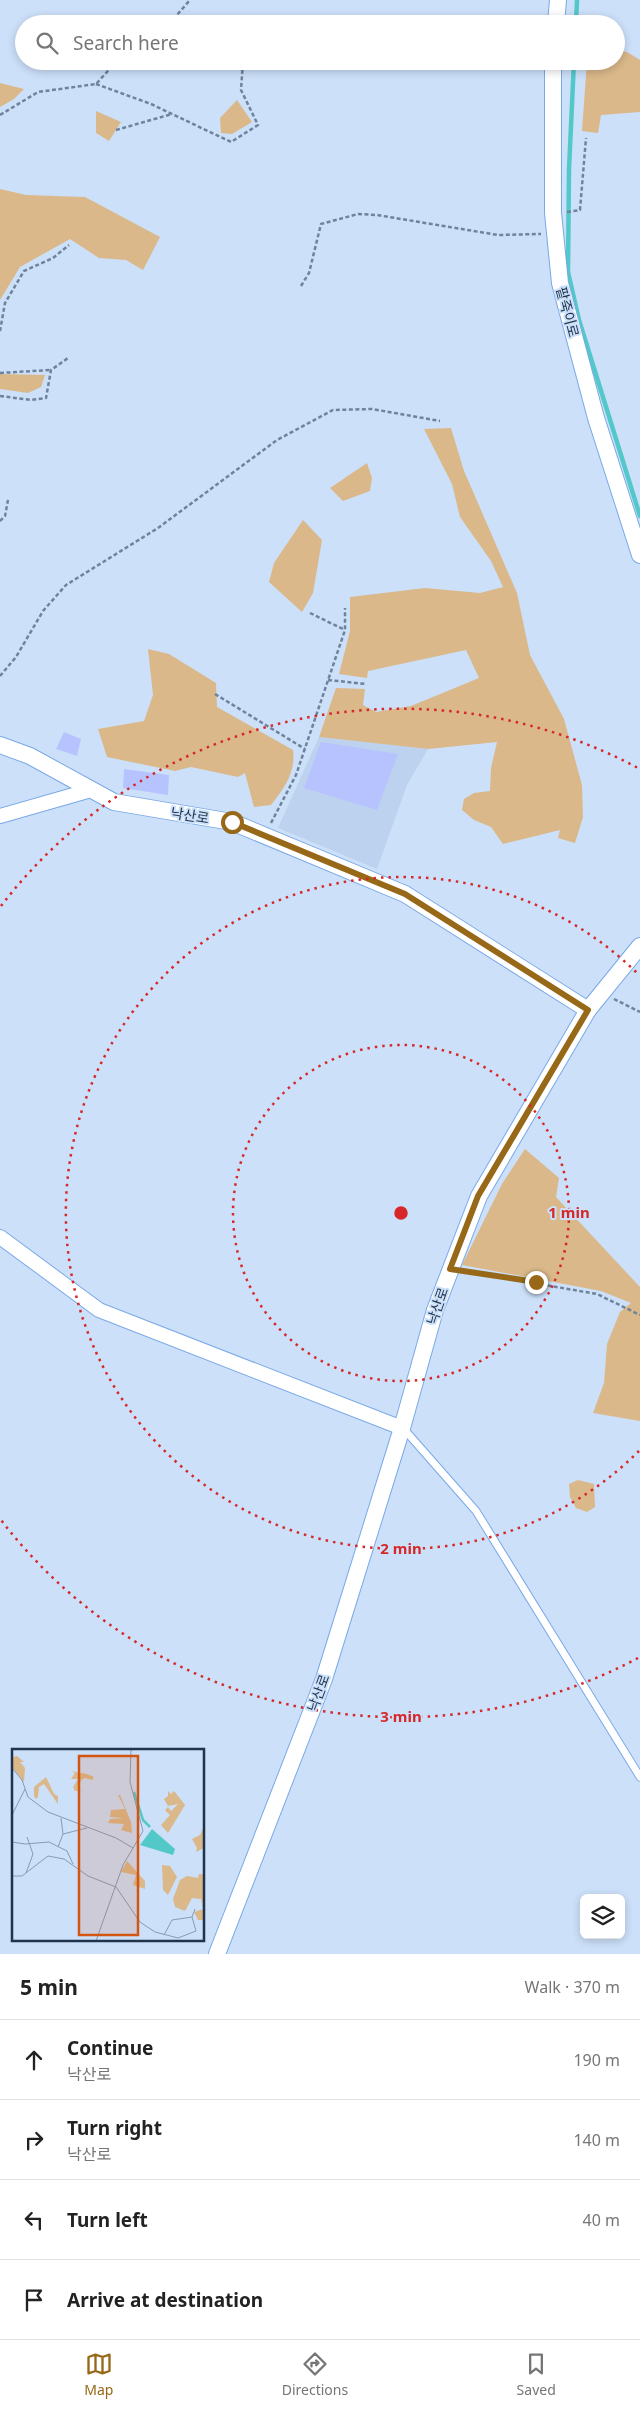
<!DOCTYPE html>
<meta charset="utf-8">
<style>
body{margin:0;font-family:"Noto Sans","Noto Sans KR",sans-serif;background:#f2f2f2;color:#222}
.controls{position:absolute;right:15px;bottom:15px;display:grid;overflow:hidden;border-radius:8px;box-shadow:0 2px 8px #0003}
.controls button{width:45px;height:45px;display:grid;place-items:center;padding:0;border:0;border-bottom:1px solid #e0e0e0;background:#fff;color:#222;font:25px sans-serif}
.stop{position:absolute;width:15px;height:15px;margin:-11px;border:4px solid #966817;border-radius:50%;background:#fff}
.stop.end{background:#966817;border-color:#fff;box-shadow:0 1px 5px #0008}
.list{margin:0;padding:0;list-style:none}
h2{display:flex;justify-content:space-between;align-items:center;height:65px;margin:0;padding:0 20px;font-size:21px}
h2 small{font-size:16px;font-weight:400;color:#767676}
.list li{display:grid;grid-template-columns:32px 1fr auto;gap:15px;align-items:center;box-sizing:border-box;height:80px;padding:0 20px;border-top:1px solid #e0e0e0}
.list b{display:block;font-size:19px;white-space:nowrap}
.list p{margin:0;font-size:16px;white-space:nowrap;color:#767676}
.list em{font-size:16px;font-style:normal;color:#767676}
.icon{flex:none;width:28px;height:28px;fill:none;stroke:currentColor;stroke-width:2;stroke-linecap:round;stroke-linejoin:round}
.map{position:relative;flex:none;width:640px;height:1954px;overflow:hidden}
.search{position:absolute;background:#fff;box-shadow:0 2px 8px #0003;left:15px;right:15px;top:15px;height:55px;display:flex;align-items:center;gap:12px;box-sizing:border-box;padding:0 18px;border-radius:28px;color:#767676;font-size:19px}
.sheet{height:385px;background:#fff}
nav{display:flex;justify-content:space-around;align-items:center;box-sizing:border-box;height:70px;border-top:1px solid #e0e0e0;background:#fff;font-size:14px;color:#767676}
nav a{display:grid;justify-items:center;gap:2px}
nav .on{color:#966817}
.map>svg:first-child{display:block}
.built{fill:#bcd2ee}
.green{fill:#dab889}
.lines{fill:none;stroke-linecap:round;stroke-linejoin:round}
.stream{stroke:#53c8c8;stroke-width:4.5}
.building{fill:#b7c3fe}
.service-casing{stroke:#7aa9e7;stroke-width:9}
.minor-casing{stroke:#7aa9e7;stroke-width:16}
.tertiary-casing{stroke:#7aa9e7;stroke-width:18}
.path{stroke:#6f839c;stroke-width:2.5;stroke-dasharray:4 2.5;stroke-linecap:butt}
.service{stroke:#fff;stroke-width:7}
.minor{stroke:#fff;stroke-width:14}
.tertiary{stroke:#fff;stroke-width:16}
.route{stroke:#966817;stroke-width:6}
.ring{fill:none;stroke:#d62828;stroke-width:2.5;stroke-dasharray:2.5 5}
.labels{text-anchor:middle;dominant-baseline:central;stroke-width:4;stroke-linejoin:round;paint-order:stroke}
.street-label{font-size:14px;fill:#1f334c;stroke:#cce0f9}
.inset-river{fill:none;stroke:#53c8c8;stroke-width:2.5}
.inset-road{fill:none;stroke:#879bb4;stroke-width:1}
.view{fill:#d45512;fill-opacity:0.15;stroke:#d45512;stroke-width:2.5}
.inset-edge{fill:none;stroke:#1f334c;stroke-width:2.5}
.centre{fill:#d62828;stroke:#cce0f9;stroke-width:2.5}
.ring-label{font-size:15px;text-anchor:middle;font-weight:bold;fill:#d62828;stroke:#cce0f9;stroke-width:4;stroke-linejoin:round;paint-order:stroke}
</style>
<div class="map">
<svg width="640" height="1954" viewBox="0 0 640 1954">
<rect width="100%" height="100%" fill="#cce0f9"/>
<polygon class="built" points="319,737 428,749 407,785 377,869 278,828"/>
<g class="green">
<polygon points="616,50 627,52 640,60 640,112 601,115 598,133 582,131 587,61 616,61"/>
<polygon points="0,83 24,89 14,99 0,107"/>
<polygon points="237,100 252,122 232,134 221,133 220,118"/>
<polygon points="96,111 121,122 109,141 96,133"/>
<polygon points="0,189 26,195 85,197 160,237 143,270 126,260 99,258 70,239 20,267 0,300"/>
<polygon points="0,374 45,375 41,387 28,393 0,389"/>
<polygon points="451,428 464,471 517,593 530,655 564,719 582,785 583,817 575,843 558,838 560,830 503,844 491,827 474,820 462,810 464,799 474,793 490,791 491,768 497,742 428,749 319,737 336,688 365,689 363,705 376,712 411,706 479,678 466,650 368,671 367,678 339,674 350,631 350,597 425,588 480,593 503,587 491,561 460,517 452,484 424,429"/>
<polygon points="367,463 372,478 370,491 343,501 330,488"/>
<polygon points="303,520 322,540 313,593 302,612 269,582 274,563"/>
<path d="M148 649 169 654 216 683 217 707 293 750C296 772 284 789 271 805L254 807 245 773 238 777 191 767 175 771 107 757 98 729 144 721 153 695Z"/>
<polygon points="525,1149 559,1178 556,1197 640,1287 640,1421 593,1413 604,1383 607,1344 620,1312 631,1303 601,1291 462,1265 502,1184"/>
<polygon points="578,1480 594,1484 595,1507 587,1512 576,1508 570,1497 569,1484"/>
</g>
<g class="lines">
<g class="stream">
<polyline points="576,24 577,0"/>
<polyline points="574,61 569,169 568,272 579,320 640,516"/>
</g>
</g>
<g class="building">
<polygon points="64,732 81,739 77,756 56,749"/>
<polygon points="321,742 398,754 377,810 304,788"/>
<polygon points="124,769 169,775 168,795 123,788"/>
</g>
<g class="lines">
<g class="service-casing">
<polyline id="service" points="403,1428 476,1511 640,1777"/>
</g>
<g class="minor-casing">
<g id="minor">
<polyline points="0,816 91,790"/>
<polyline points="0,1237 99,1310 402,1428"/>
</g>
</g>
<g class="tertiary-casing">
<g id="tertiary">
<polyline points="556,24 558,0"/>
<polyline points="553,61 553,213 560,283 596,418 640,555"/>
<polyline points="0,745 30,756 114,802 232,822 405,894 588,1010"/>
<polyline points="217,1954 324,1679 402,1428 435,1310 479,1196 588,1010 640,946"/>
</g>
</g>
<g class="path">
<polyline points="169,24 190,0"/>
<polyline points="96,84 151,104 231,142 258,125 241,90 243,61"/>
<polyline points="0,115 38,92 96,84 117,61"/>
<polyline points="116,130 172,114"/>
<polyline points="567,212 580,210 586,138"/>
<polyline points="301,286 309,273 321,224 358,214 377,215 498,235 541,234"/>
<polyline points="0,331 5,303 24,271 53,258 69,245"/>
<polyline points="0,373 51,370"/>
<polyline points="0,396 31,400 46,398 51,370 68,358"/>
<polyline points="0,521 5,516 8,500"/>
<polyline points="310,613 345,630"/>
<polyline points="0,676 16,657 43,611 66,585 158,528 277,440 333,410 372,409 440,421"/>
<polyline points="328,680 366,684"/>
<polyline points="215,694 305,749"/>
<polyline points="271,823 296,775 345,630 345,608"/>
<polyline points="614,999 640,1012"/>
<polyline points="464,1271 597,1294 640,1315"/>
</g>
<use href="#service" class="service"/>
<use href="#minor" class="minor"/>
<use href="#tertiary" class="tertiary"/>
</g>
<g class="lines">
<polyline class="route" points="232,822 405,894 588,1010 478,1196 450,1269 536,1282"/>
</g>
<g class="ring">
<circle cx="401" cy="1213" r="168"/>
<path d="M639 1451A336 336 0 1 1 639 975"/>
<path d="M638 1658A504 504 0 0 1 1 1520M1 906A504 504 0 0 1 638 768"/>
</g>
<g class="labels">
<g class="street-label">
<text transform="translate(568 312) rotate(75)">팥죽이로</text>
<text transform="translate(190 815) rotate(9)">낙산로</text>
<text transform="translate(437 1306) rotate(-71)">낙산로</text>
<text transform="translate(318 1693) rotate(-70)">낙산로</text>
</g>
</g>
<g transform="translate(12 1749)">
<rect width="192" height="192" fill="#cce0f9"/>
<path d="M5 7 12 13H8L13 19 12 33 0 18V8ZM59 22 75 25 82 28 80 31 73 29 69 31 66 41 71 42H63L61 38 66 30H59L63 24ZM34 28 42 45 46 47V55L32 35 27 38 26 48 24 50 22 47V38ZM156 42 159 45 162 42 173 56 156 84 149 76 158 66 153 61 156 58 159 62 166 55 156 57 152 50 156 47ZM106 46H108L119 73 120 84 109 81 112 75 96 74 98 70 111 69 98 68 99 61 113 60ZM192 77V99L184 103 185 99 180 90 188 86ZM115 112 133 132V140L121 136 124 126 109 123ZM150 116 158 117 165 128 156 146 151 141ZM187 125H192V171H186L182 163 191 160 189 150 180 149 173 162 163 158 161 150 168 131 175 127 186 129Z" fill="#dab889"/>
<path d="M140 80 163 100 161 106 128 96Z" fill="#53c8c8"/>
<path class="inset-river" d="M122 43 131 71 138 78"/>
<path class="inset-road" d="M0 19 10 31 16 48 36 63 104 89 121 99M0 66 13 40M49 69 51 85M0 93 13 95 37 93 55 102 61 115M46 98 51 85 75 79M14 124 21 105 15 88M0 127H10L36 107 52 110 76 127 104 138 128 173 143 183 166 189 184 182 180 168 183 160M152 186 160 171 180 168M84 192 111 116 131 82 118 33 119 0"/>
<path class="view" d="M67 7H126V186H67Z"/>
<rect width="192" height="192" class="inset-edge"/>
</g>
<circle cx="401" cy="1213" r="8" class="centre"/>
<g class="ring-label">
<text x="569" y="1218">1 min</text>
<text x="401" y="1554">2 min</text>
<text x="401" y="1722">3 min</text>
</g>
</svg>
<div class="controls">
<button><svg class="icon" aria-label="layers" viewBox="0 0 24 24"><path d="M12 4l9 5-9 5-9-5zM3 14l9 5 9-5"/></svg></button>
</div>
<div class="stop" style="left:232px;top:822px"></div>
<div class="stop end" style="left:536px;top:1282px"></div>
<div class="search"><svg class="icon" aria-label="search" viewBox="0 0 24 24"><circle cx="10" cy="10" r="6"/><path d="M15 15l6 6"/></svg>Search here</div>
</div>
<section class="sheet">
<h2>5 min<small>Walk · 370 m</small></h2>
<ul class="list">
<li><svg class="icon" aria-label="ahead" viewBox="0 0 24 24"><path d="M12 20V5M6 11l6-6 6 6"/></svg><div><b>Continue</b><p>낙산로</p></div><em>190 m</em></li>
<li><svg class="icon" aria-label="right" viewBox="0 0 24 24"><path d="M7 20v-9h11M14 6l5 5-5 5"/></svg><div><b>Turn right</b><p>낙산로</p></div><em>140 m</em></li>
<li><svg class="icon" aria-label="left" viewBox="0 0 24 24"><path d="M17 20v-9H6M10 6l-5 5 5 5"/></svg><div><b>Turn left</b></div><em>40 m</em></li>
<li><svg class="icon" aria-label="arrive" viewBox="0 0 24 24"><path d="M6 21V4h12l-3 4 3 4H6"/></svg><div><b>Arrive at destination</b></div></li>
</ul>
</section>
<nav>
<a class="on"><svg class="icon" aria-label="map" viewBox="0 0 24 24"><path d="M3 6l6-2 6 2 6-2v14l-6 2-6-2-6 2zM9 4v14M15 6v14"/></svg>Map</a>
<a><svg class="icon" aria-label="directions" viewBox="0 0 24 24"><path d="M12 3l9 9-9 9-9-9zM9 14v-3h6M13 9l2 2-2 2"/></svg>Directions</a>
<a><svg class="icon" aria-label="saved" viewBox="0 0 24 24"><path d="M7 4h10v16l-5-4-5 4z"/></svg>Saved</a>
</nav>
